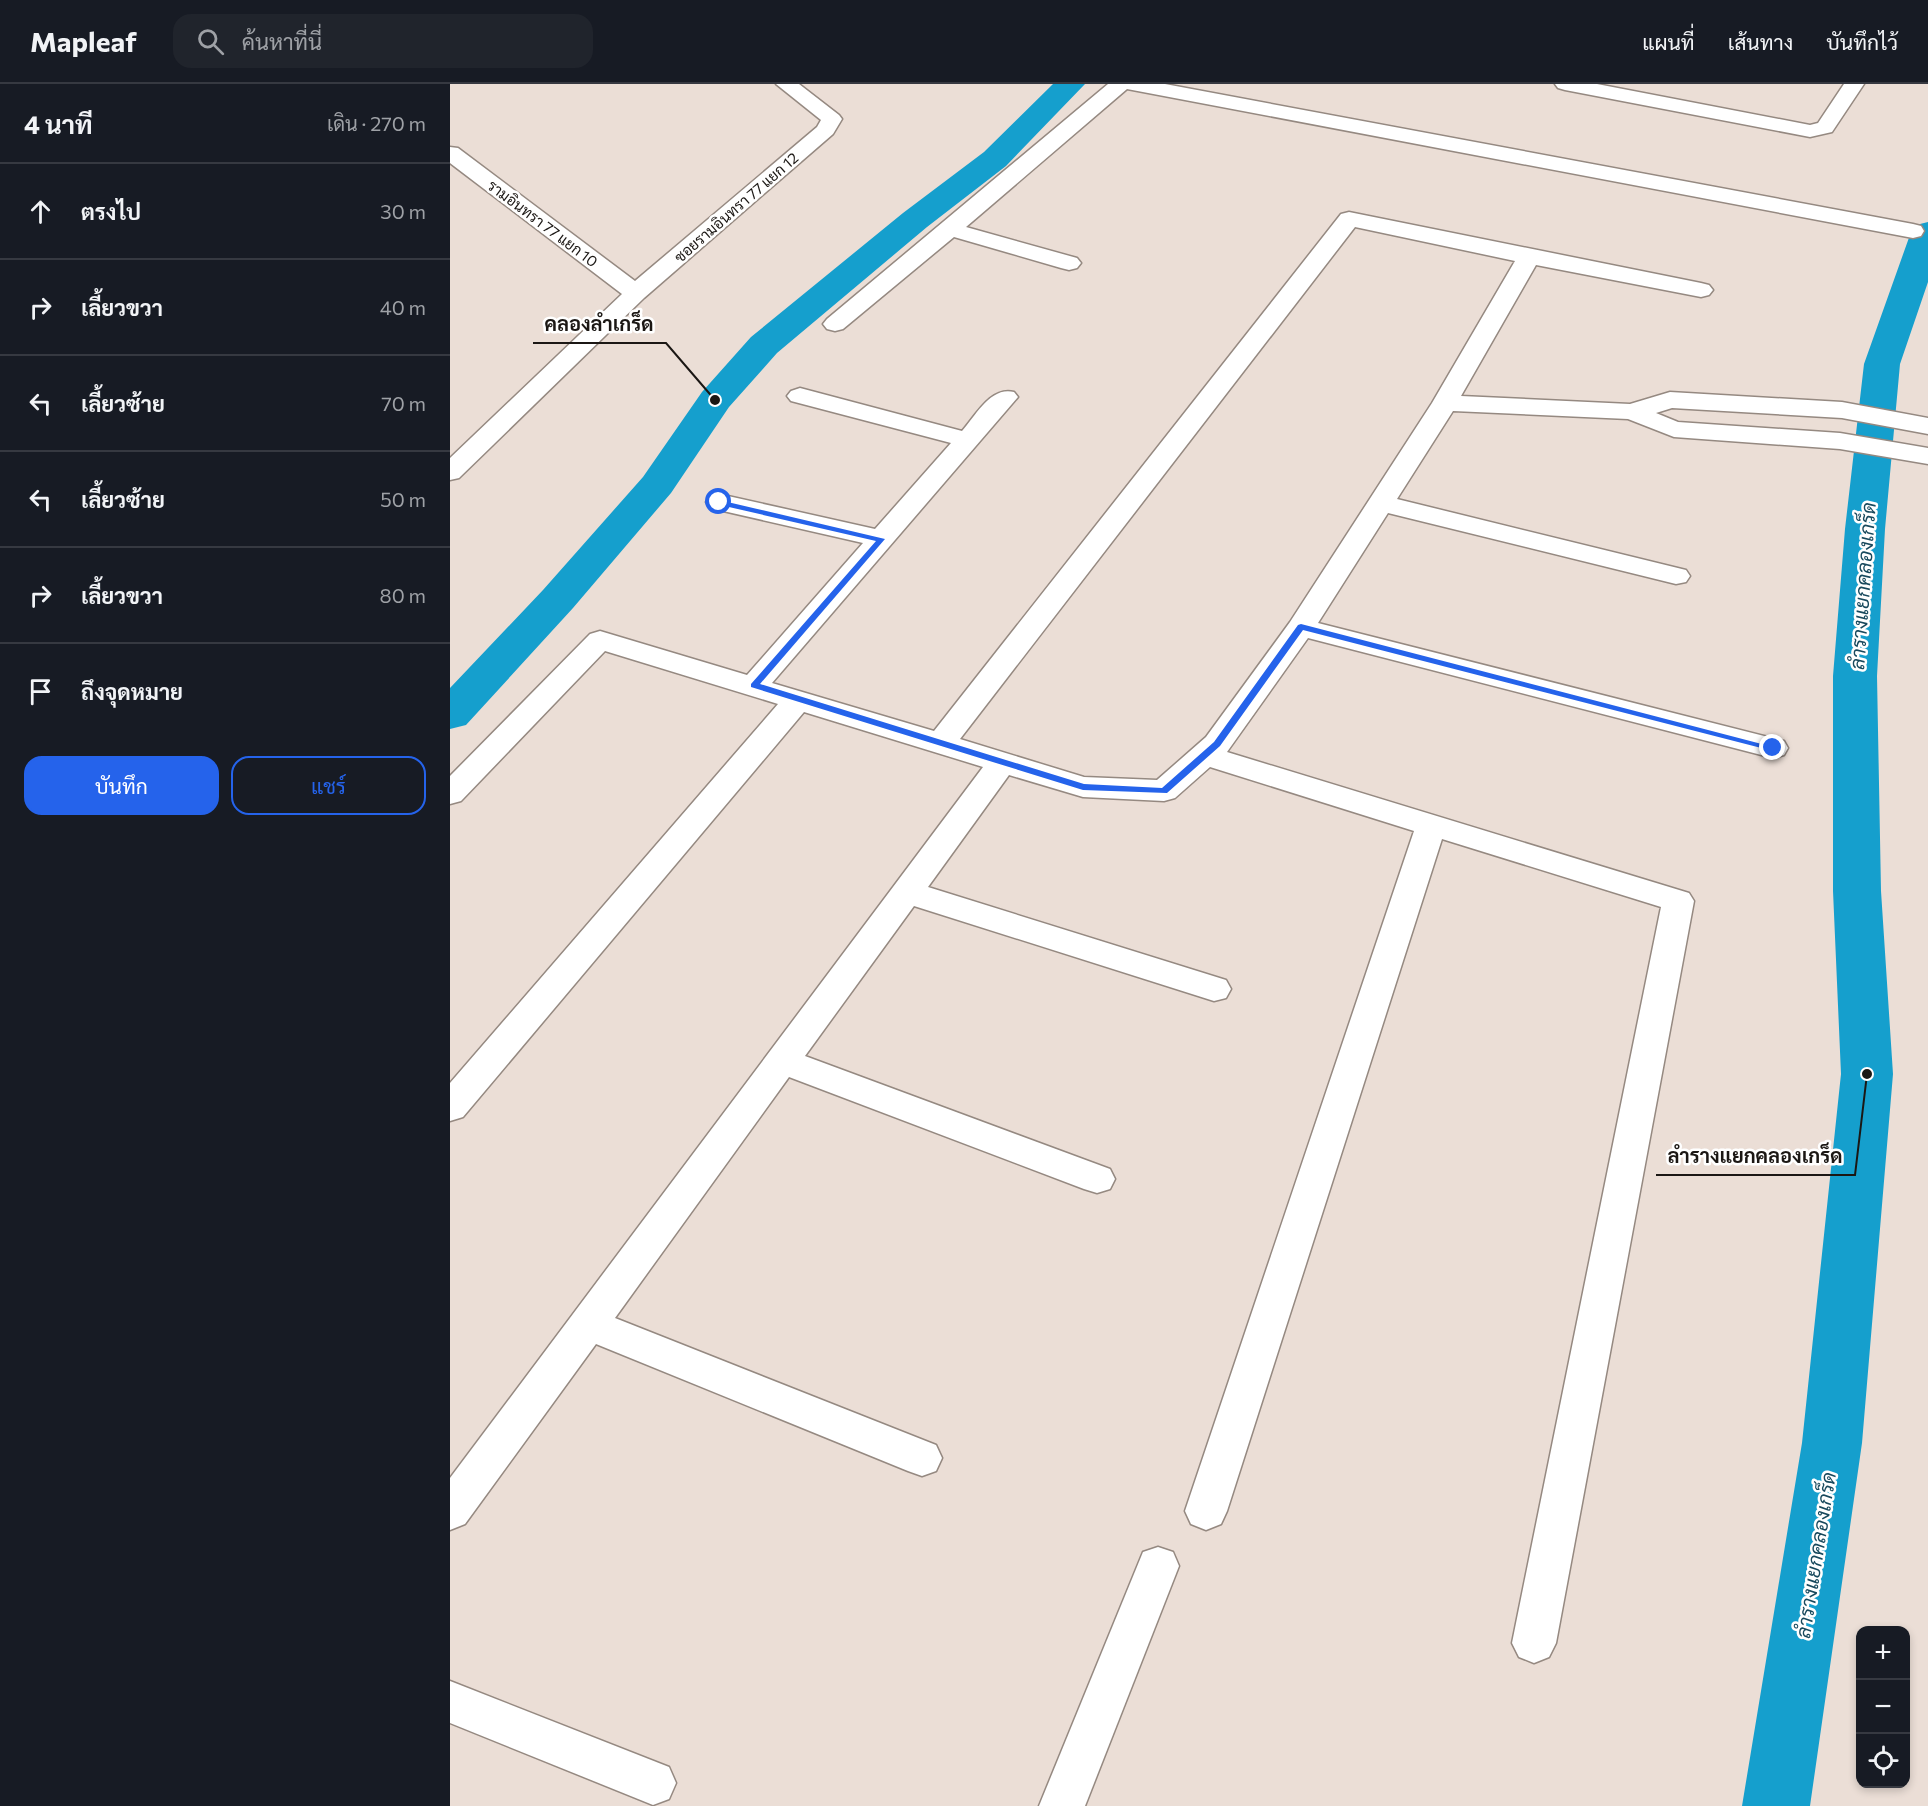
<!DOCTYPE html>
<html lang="th">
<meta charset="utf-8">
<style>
body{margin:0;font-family:Commissioner,Sarabun,sans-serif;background:#20242c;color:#f1f3f6}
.controls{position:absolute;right:18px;bottom:18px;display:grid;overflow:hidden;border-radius:12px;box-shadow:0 3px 9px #0003}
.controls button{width:54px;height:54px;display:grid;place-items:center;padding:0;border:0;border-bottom:2px solid #363941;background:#171b24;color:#f1f3f6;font:30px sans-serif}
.stop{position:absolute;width:18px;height:18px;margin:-14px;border:4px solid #2563eb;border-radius:50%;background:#fff}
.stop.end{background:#2563eb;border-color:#fff;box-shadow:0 2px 6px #0008}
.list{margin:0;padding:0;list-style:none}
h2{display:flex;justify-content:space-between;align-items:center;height:78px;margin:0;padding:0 24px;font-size:26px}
h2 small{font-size:20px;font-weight:400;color:#9ea1a6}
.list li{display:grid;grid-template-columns:39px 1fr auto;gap:18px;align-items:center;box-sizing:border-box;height:96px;padding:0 24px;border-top:2px solid #363941}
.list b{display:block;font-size:22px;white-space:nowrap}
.list em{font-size:20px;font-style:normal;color:#9ea1a6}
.actions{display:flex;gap:12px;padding:18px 24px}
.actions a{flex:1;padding:14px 0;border:2px solid #2563eb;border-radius:18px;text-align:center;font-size:21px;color:#2563eb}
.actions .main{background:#2563eb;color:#fff}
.icon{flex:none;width:33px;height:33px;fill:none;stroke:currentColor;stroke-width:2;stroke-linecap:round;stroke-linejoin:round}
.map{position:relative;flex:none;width:1478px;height:1722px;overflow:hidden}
header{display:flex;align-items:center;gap:36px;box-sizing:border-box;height:84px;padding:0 30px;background:#171b24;border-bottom:2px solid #363941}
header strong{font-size:28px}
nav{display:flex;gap:33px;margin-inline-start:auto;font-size:21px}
.search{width:420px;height:54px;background:#20242c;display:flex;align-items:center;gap:15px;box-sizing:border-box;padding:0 21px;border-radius:18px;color:#9ea1a6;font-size:22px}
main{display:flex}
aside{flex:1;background:#171b24}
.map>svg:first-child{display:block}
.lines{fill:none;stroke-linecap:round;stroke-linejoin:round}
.canal{fill:#159fcd;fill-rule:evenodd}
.minor-casing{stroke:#958981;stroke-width:3}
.minor{fill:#fff;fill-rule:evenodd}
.route{fill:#2563eb}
.labels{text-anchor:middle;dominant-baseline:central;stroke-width:5;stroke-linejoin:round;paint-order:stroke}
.far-street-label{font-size:15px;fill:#1b1714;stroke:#fff}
.water-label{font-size:20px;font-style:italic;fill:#18495d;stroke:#fff}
.leader{fill:none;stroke:#1b1714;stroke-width:2}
.callout-dot{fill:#1b1714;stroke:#fff;stroke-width:2}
.callout-label{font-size:20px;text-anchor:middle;font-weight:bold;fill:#1b1714;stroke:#fff;stroke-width:5;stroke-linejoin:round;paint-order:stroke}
</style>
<header>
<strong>Mapleaf</strong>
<div class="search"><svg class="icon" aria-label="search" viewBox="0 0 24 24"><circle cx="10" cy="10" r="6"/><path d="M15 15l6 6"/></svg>ค้นหาที่นี่</div>
<nav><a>แผนที่</a><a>เส้นทาง</a><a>บันทึกไว้</a></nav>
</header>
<main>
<aside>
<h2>4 นาที<small>เดิน · 270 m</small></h2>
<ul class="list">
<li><svg class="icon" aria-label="ahead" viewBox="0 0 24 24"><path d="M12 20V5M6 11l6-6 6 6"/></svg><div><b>ตรงไป</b></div><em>30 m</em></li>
<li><svg class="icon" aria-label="right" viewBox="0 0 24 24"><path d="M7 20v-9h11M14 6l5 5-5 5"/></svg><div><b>เลี้ยวขวา</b></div><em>40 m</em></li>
<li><svg class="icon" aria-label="left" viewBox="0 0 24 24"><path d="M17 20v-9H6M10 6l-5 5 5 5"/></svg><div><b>เลี้ยวซ้าย</b></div><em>70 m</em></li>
<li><svg class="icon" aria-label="left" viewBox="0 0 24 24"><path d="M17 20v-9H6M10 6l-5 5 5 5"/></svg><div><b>เลี้ยวซ้าย</b></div><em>50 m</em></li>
<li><svg class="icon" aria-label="right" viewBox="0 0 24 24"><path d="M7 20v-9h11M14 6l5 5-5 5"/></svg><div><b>เลี้ยวขวา</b></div><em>80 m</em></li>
<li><svg class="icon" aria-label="arrive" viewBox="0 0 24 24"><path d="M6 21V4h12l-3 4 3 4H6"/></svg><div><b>ถึงจุดหมาย</b></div></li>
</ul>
<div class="actions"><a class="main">บันทึก</a><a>แชร์</a></div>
</aside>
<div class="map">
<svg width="1478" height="1722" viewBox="0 0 1478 1722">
<rect width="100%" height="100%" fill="#ebded6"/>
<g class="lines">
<g class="canal">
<polygon points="603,0 635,0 556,82 477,143 327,269 279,323 221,409 123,524 16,641 0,645 0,604 93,506 193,393 252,308 301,253 453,129 534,68"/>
<polygon points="1478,138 1478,198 1450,280 1435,445 1427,592 1431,807 1443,990 1412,1359 1360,1722 1292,1722 1352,1359 1391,990 1383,807 1383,592 1395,445 1414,280 1461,148 1466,141"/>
</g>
<g class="minor-casing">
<g id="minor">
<polygon points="326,0 349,0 389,31 392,35 383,50 194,214 9,394 0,396 0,374 172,210 0,79 0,63 8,64 185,197 367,43 371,36"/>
<polygon points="658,0 715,0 1463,140 1471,142 1474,147 1471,152 1463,154 677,5 516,143 627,174 631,179 627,184 619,186 611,184 504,153 393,245 385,247 377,245 373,240 377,235"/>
<polygon points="1105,0 1147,0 1360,41 1368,39 1394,0 1414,0 1382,48 1360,53 1115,6 1108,4"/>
<path d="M899 128 1251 199 1259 201 1263 206 1259 211 1251 213 1086 181 1011 312 1180 320 1220 308 1392 318 1478 334V350L1392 334 1222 324 1206 329 1228 338 1390 349 1478 364V380L1390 365 1224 353 1178 335 1003 327 947 415 1236 486 1240 492 1236 498 1226 500 938 429 868 539 1334 657 1338 664 1334 671 1323 674 858 554 777 668 1239 809 1244 817 1106 1559 1099 1573 1084 1579 1069 1573 1062 1559 1211 823 992 755 777 1427 771 1440 756 1446 741 1440 735 1427 964 747 760 683 725 714 714 717 633 713 559 691 478 803 776 896 781 905 776 914 764 917 464 822 355 972 660 1085 665 1095 660 1105 647 1109 634 1105 339 993 165 1234 486 1361 492 1374 486 1387 472 1392 458 1387 146 1260 15 1440 0 1446V1394L533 683 354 628 13 1033 0 1037V999L328 620 155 567 11 717 0 720V692L140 550 150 547 160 550 297 591 413 459 260 424 256 418 260 412 269 410 425 445 501 359 341 317 337 312 341 307 350 304 512 347C526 331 541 302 564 308L568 313 322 599 484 647 891 130ZM905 143 1065 177 982 319 840 538 756 653 707 696 634 693 510 655Z"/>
<polygon points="708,1463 723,1468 729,1482 635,1722 589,1722 693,1468"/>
<polygon points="0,1597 219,1683 226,1699 219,1715 203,1721 0,1639"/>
</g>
</g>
<use href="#minor" class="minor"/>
</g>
<polygon class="route" points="269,416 435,455 310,600 634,700 712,704 764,658 848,541 851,540 1327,664 1323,667 853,546 770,662 717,709 633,706 301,603 301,600 426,457 266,420 266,417"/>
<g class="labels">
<g class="far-street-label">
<text transform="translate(286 123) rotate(-41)">ซอยรามอินทรา 77 แยก 12</text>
<text transform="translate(93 139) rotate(37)">รามอินทรา 77 แยก 10</text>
</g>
<g class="water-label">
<text transform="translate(1412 502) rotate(-86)">ลำรางแยกคลองเกร็ด</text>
<text transform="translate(1365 1471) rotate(-81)">ลำรางแยกคลองเกร็ด</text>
</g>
</g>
<path class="leader" d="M265 316L216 259H83M1417 990L1405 1091H1206"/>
<g class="callout-dot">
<circle cx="265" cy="316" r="6"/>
<circle cx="1417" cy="990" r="6"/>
</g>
<g class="callout-label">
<text x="149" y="247">คลองลำเกร็ด</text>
<text x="1305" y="1079">ลำรางแยกคลองเกร็ด</text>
</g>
</svg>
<div class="controls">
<button>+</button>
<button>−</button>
<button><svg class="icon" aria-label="locate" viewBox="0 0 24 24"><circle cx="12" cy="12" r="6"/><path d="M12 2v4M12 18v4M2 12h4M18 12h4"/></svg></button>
</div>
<div class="stop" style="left:269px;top:418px"></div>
<div class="stop end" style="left:1323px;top:664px"></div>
</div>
</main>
